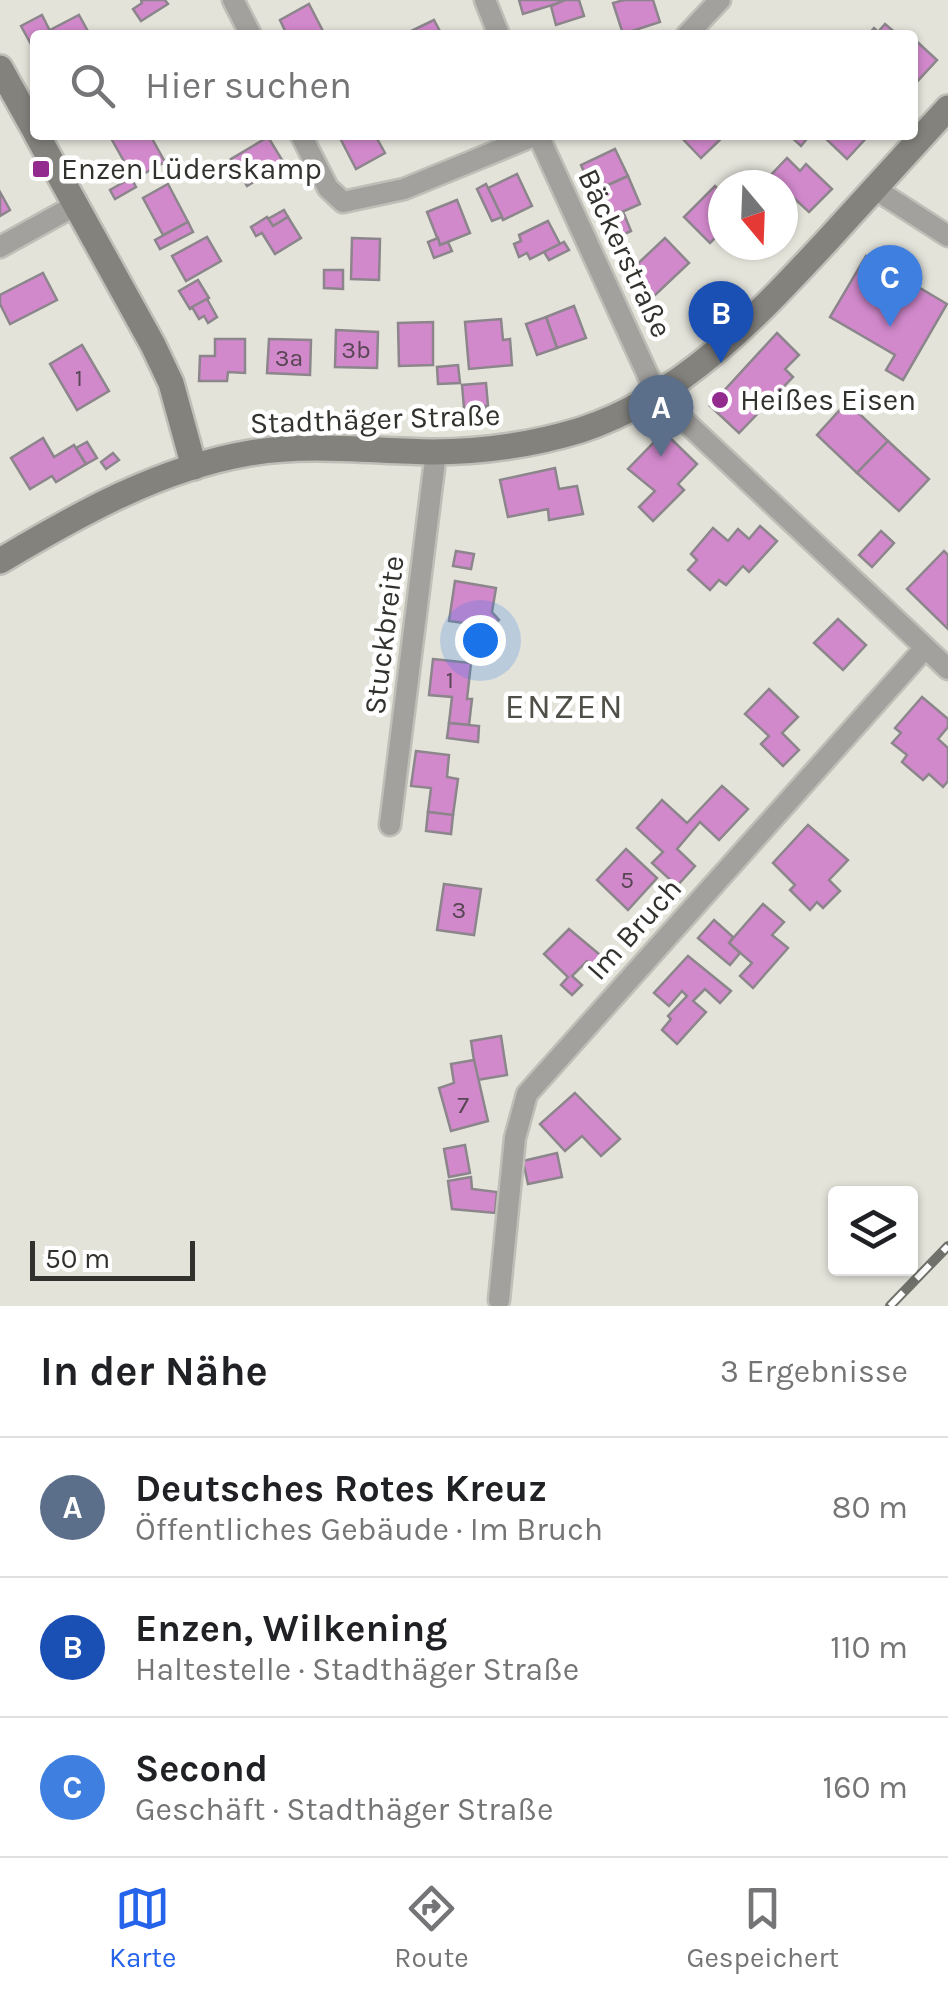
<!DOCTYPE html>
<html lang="de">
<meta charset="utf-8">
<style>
body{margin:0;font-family:Karla,sans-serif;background:#f6f6f6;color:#202124}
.controls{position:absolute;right:30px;bottom:30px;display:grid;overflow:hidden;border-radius:10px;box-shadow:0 2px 8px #0004}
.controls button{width:90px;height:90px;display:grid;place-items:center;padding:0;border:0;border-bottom:2px solid #e0e0e0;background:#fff;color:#202124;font:50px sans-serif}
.compass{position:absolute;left:708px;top:170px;width:90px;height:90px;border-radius:50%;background:#fff;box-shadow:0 2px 8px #0004;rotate:161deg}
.scale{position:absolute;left:30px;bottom:25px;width:165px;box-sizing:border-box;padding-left:10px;border:5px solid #31312e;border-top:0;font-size:28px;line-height:35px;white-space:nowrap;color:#31312e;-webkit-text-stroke:8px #fff;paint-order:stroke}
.you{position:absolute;left:480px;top:640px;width:35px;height:35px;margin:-25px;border:8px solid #fff;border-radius:50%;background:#1a73e8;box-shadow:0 0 0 15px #1a73e833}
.badge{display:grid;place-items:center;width:65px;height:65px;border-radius:50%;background:#2563eb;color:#fff;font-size:32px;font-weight:700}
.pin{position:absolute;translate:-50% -82px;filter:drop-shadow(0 2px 5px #0008)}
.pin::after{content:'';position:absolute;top:52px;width:35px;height:30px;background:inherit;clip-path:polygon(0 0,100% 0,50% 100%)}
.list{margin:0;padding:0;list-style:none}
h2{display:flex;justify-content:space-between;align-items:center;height:130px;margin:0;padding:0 40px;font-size:42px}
h2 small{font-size:32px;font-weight:400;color:#757577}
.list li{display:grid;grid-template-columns:65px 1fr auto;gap:30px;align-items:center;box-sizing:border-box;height:140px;padding:0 40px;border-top:2px solid #e0e0e0}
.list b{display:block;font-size:38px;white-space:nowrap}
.list p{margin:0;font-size:32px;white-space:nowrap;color:#757577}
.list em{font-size:32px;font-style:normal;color:#757577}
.icon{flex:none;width:55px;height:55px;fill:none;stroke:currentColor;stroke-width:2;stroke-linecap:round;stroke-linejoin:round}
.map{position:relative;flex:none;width:948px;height:1306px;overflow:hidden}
.search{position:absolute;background:#fff;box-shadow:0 2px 8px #0004;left:30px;right:30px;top:30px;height:110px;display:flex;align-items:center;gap:25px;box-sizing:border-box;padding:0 35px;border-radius:10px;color:#757577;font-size:38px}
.sheet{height:550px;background:#fff}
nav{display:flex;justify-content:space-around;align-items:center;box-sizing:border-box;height:140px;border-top:2px solid #e0e0e0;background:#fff;font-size:28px;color:#757577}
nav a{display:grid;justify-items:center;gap:5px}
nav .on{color:#2563eb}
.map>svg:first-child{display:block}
.building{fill:#d289cc;stroke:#8c858b;stroke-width:2.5}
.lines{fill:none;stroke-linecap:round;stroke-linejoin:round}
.street-casing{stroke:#bfbfb8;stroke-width:25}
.secondary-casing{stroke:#bfbfb8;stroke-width:30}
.street{stroke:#a2a19e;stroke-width:20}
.secondary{stroke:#83827d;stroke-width:25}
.rail-casing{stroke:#71716b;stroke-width:10}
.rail{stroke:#fff;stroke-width:6;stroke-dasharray:19;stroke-linecap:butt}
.poi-dot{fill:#932b8f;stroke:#fff;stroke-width:4}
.labels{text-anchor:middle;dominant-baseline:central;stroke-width:9;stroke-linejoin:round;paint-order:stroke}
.number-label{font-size:25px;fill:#594756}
.poi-label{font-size:30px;fill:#31312e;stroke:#fff;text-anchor:start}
.street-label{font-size:30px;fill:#31312e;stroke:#fff}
.quarter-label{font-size:35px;letter-spacing:2.5px;fill:#4f4e47;stroke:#fff}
</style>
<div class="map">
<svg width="948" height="1306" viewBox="0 0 948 1306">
<rect width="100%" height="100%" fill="#e3e3da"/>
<g class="building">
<polygon points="141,0 165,0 168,4 141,21 133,9 142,3"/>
<polygon points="519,0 565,0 565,1 523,14"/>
<polygon points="579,0 584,16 556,25 551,6 565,0"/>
<polygon points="624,0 653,0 660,22 623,34 613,3"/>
<polygon points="309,4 325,35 287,35 280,20"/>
<polygon points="42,15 52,35 35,35 35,44 32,46 21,26"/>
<polygon points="79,15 90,35 52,35 50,30"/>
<polygon points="434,20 442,35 403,35"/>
<polygon points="885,24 898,35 868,35 874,28 878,32"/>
<polygon points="913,38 937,60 913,86"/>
<polygon points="120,135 150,135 165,162 134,179 112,140"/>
<polygon points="375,135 385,153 356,169 339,136"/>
<polygon points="679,135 725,135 701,158"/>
<polygon points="789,135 810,135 801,146"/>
<polygon points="822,135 869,135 847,159"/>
<polygon points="268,137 284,163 247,186 231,159"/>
<polygon points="615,149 628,176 593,192 581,165"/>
<polygon points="787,158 800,171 806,164 832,189 809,212 770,176"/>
<polygon points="517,174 532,206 503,220 488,188"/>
<polygon points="628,176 640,204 606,219 593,192"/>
<polygon points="131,178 136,187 115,199 110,190"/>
<polygon points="168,184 188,222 163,235 143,198"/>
<polygon points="486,184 502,217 492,221 477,189"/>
<polygon points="715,186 723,194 723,230 710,243 684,217"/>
<polygon points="0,192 10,210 0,216"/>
<polygon points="457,200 470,233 440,245 427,212"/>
<polygon points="284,210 288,217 273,226 268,219"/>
<polygon points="624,214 631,231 613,239 605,223"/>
<polygon points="267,217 273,226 288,217 301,238 275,254 262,233 256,236 251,227"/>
<polygon points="548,221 560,244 530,259 527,253 519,257 514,244 521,241 519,235"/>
<polygon points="188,222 193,232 160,249 155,240"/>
<polygon points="207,237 221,261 186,281 172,256"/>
<polygon points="352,238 380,239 379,280 351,279"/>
<polygon points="438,238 440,245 448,242 452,251 434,258 428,242"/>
<polygon points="665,238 689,263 654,296 630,271"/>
<polygon points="564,242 569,250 549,260 544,252"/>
<polygon points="866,256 947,304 903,380 886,370 895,355 830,317"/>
<polygon points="324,270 343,270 343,289 324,288"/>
<polygon points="43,273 57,300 10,324 0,304 0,295"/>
<polygon points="198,280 209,298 190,309 179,291"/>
<polygon points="207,299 217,317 208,323 204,316 199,319 192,307"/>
<polygon points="574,306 586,338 557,348 546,317"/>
<polygon points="546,317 557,348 537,355 526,324"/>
<polygon points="501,319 503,340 510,339 512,365 469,369 465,322"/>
<polygon points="433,322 433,365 399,366 398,323"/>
<polygon points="336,330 378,332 377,368 335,367"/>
<polygon points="777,333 799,355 785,369 793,377 739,433 710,406"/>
<polygon points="215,339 245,339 245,373 228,372 227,381 199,381 200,356 215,356"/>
<polygon points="269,339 311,340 310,375 267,373"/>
<polygon points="82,345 109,391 77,410 50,364"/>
<polygon points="458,365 460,383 438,384 437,367"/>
<polygon points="486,383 488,406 464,408 462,385"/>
<polygon points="847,402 888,441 857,473 817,435"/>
<polygon points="486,406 487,416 469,418 468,408"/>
<polygon points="664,432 697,464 678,484 684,490 653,521 639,507 655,491 628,469"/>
<polygon points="43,438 54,457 74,445 86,464 56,482 52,476 30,489 11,458"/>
<polygon points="888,441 929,479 899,511 857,473"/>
<polygon points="87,442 97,458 86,464 76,448"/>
<polygon points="113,453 119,460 106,469 101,462"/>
<polygon points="555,468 559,489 577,486 583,514 549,520 548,509 508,517 500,480"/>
<polygon points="760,526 777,541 749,572 743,566 726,585 719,580 710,590 688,570 697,560 691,554 713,528 728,541 738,529 749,539"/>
<polygon points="881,531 894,543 872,567 859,555"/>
<polygon points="456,551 474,554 471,569 453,566"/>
<polygon points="944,551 948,555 948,629 907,589"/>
<polygon points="455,581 496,588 492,612 499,620 490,628 489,635 477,633 478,625 449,621"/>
<polygon points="838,619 866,645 843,670 814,643"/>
<polygon points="467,631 494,635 491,650 464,646"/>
<polygon points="433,659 471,663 467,699 472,699 469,725 449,723 452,697 429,695"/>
<polygon points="769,689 798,717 782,733 799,750 783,766 761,744 769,736 745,714"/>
<polygon points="922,697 948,719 948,727 938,739 948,748 948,781 943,787 929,774 923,780 902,762 907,755 892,743 901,733 895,728"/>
<polygon points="449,723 479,726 478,742 447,738"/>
<polygon points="416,751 449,755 447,777 458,779 453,815 428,812 431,788 411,786"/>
<polygon points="722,786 748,809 719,840 700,822 677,849 695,866 677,886 652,863 663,852 637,828 662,800 687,823"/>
<polygon points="428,812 453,815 451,834 426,831"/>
<polygon points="808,825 848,860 829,880 840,891 823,908 817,902 810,910 790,890 795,885 773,863"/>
<polygon points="626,849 657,878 628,910 597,880"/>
<polygon points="444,884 481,889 474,935 437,930"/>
<polygon points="763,904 784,922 772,935 788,948 753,988 740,976 752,963 729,943"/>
<polygon points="714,920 733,937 729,943 740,953 730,965 698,938"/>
<polygon points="569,929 606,960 597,970 587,961 572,976 582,985 572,995 561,985 568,977 544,954"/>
<polygon points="688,956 731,991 720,1003 705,989 693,1001 706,1012 677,1044 662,1030 671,1019 668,1016 687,996 682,991 669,1006 654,993"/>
<polygon points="501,1036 507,1075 477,1080 471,1041"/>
<polygon points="474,1060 488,1121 451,1131 439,1088 454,1083 451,1064"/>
<polygon points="575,1093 620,1139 601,1156 582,1136 565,1151 540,1124"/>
<polygon points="465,1145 470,1173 449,1177 444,1149"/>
<polygon points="557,1153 562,1177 528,1184 523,1161"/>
<polygon points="471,1177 472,1189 497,1192 495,1213 452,1209 448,1181"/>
</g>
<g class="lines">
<g class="street-casing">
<g id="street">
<polyline points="233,0 251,35"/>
<polyline points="485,0 499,35"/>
<polyline points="687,35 720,0"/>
<polyline points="301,135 328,188 343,202 404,189 536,135"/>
<polyline points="538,135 657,395 948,669"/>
<polyline points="875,189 948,236"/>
<polyline points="0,247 76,205"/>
<polyline points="390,825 436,452"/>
<polyline points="499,1300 515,1138 527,1094 925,648"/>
</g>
</g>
<g class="secondary-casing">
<g id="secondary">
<polyline points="0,68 35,131"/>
<polyline points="37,135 153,345 171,383 194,467"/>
<path d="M0 561C77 515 160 468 250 453 309 443 371 451 432 452 483 452 532 445 581 430 682 397 755 318 825 243 866 198 907 153 948 108"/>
</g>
</g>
<use href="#street" class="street"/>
<use href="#secondary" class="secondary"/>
<g class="rail-casing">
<polyline id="rail" points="890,1306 948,1246"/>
</g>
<use href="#rail" class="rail"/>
</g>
<g class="poi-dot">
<rect x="31" y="159" width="20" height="20" rx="5"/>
<circle cx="720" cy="400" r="10"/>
</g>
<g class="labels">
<g class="number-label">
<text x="356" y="349">3b</text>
<text x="289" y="357">3a</text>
<text x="79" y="377">1</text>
<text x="450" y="679">1</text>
<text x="627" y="879">5</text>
<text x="459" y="909">3</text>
<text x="463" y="1104">7</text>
</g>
<g class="poi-label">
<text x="61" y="169">Enzen Lüderskamp</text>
<text x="740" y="400">Heißes Eisen</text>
</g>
<g class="street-label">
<text transform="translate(625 253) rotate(65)">Bäckerstraße</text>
<text transform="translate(375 419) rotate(-2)">Stadthäger Straße</text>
<text transform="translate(384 635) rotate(-83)">Stuckbreite</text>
<text transform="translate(634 929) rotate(-48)">Im Bruch</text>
</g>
<g class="quarter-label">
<text x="565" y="706">ENZEN</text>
</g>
</g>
</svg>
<div class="controls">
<button><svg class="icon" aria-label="layers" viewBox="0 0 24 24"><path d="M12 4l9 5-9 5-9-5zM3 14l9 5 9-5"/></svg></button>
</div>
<svg class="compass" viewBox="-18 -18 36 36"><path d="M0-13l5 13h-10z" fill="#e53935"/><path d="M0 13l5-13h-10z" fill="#757577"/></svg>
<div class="scale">50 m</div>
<div class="you"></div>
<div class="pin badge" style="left:661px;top:457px;background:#5c6f8a">A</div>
<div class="pin badge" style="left:721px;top:363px;background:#1a4fb4">B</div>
<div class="pin badge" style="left:890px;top:327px;background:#3f7fe0">C</div>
<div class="search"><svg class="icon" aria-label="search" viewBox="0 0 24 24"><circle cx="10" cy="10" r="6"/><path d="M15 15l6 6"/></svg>Hier suchen</div>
</div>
<section class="sheet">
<h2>In der Nähe<small>3 Ergebnisse</small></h2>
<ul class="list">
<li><span class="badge" style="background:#5c6f8a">A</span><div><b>Deutsches Rotes Kreuz</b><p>Öffentliches Gebäude · Im Bruch</p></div><em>80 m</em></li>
<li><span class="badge" style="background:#1a4fb4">B</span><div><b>Enzen, Wilkening</b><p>Haltestelle · Stadthäger Straße</p></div><em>110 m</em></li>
<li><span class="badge" style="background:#3f7fe0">C</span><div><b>Second</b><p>Geschäft · Stadthäger Straße</p></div><em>160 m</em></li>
</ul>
</section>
<nav>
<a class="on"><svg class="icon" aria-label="map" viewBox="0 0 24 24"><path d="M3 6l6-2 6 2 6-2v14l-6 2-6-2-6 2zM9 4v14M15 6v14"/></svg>Karte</a>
<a><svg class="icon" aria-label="directions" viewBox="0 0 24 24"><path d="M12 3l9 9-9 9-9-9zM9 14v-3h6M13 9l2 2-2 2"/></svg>Route</a>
<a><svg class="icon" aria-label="saved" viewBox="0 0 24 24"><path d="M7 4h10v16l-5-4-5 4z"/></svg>Gespeichert</a>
</nav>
